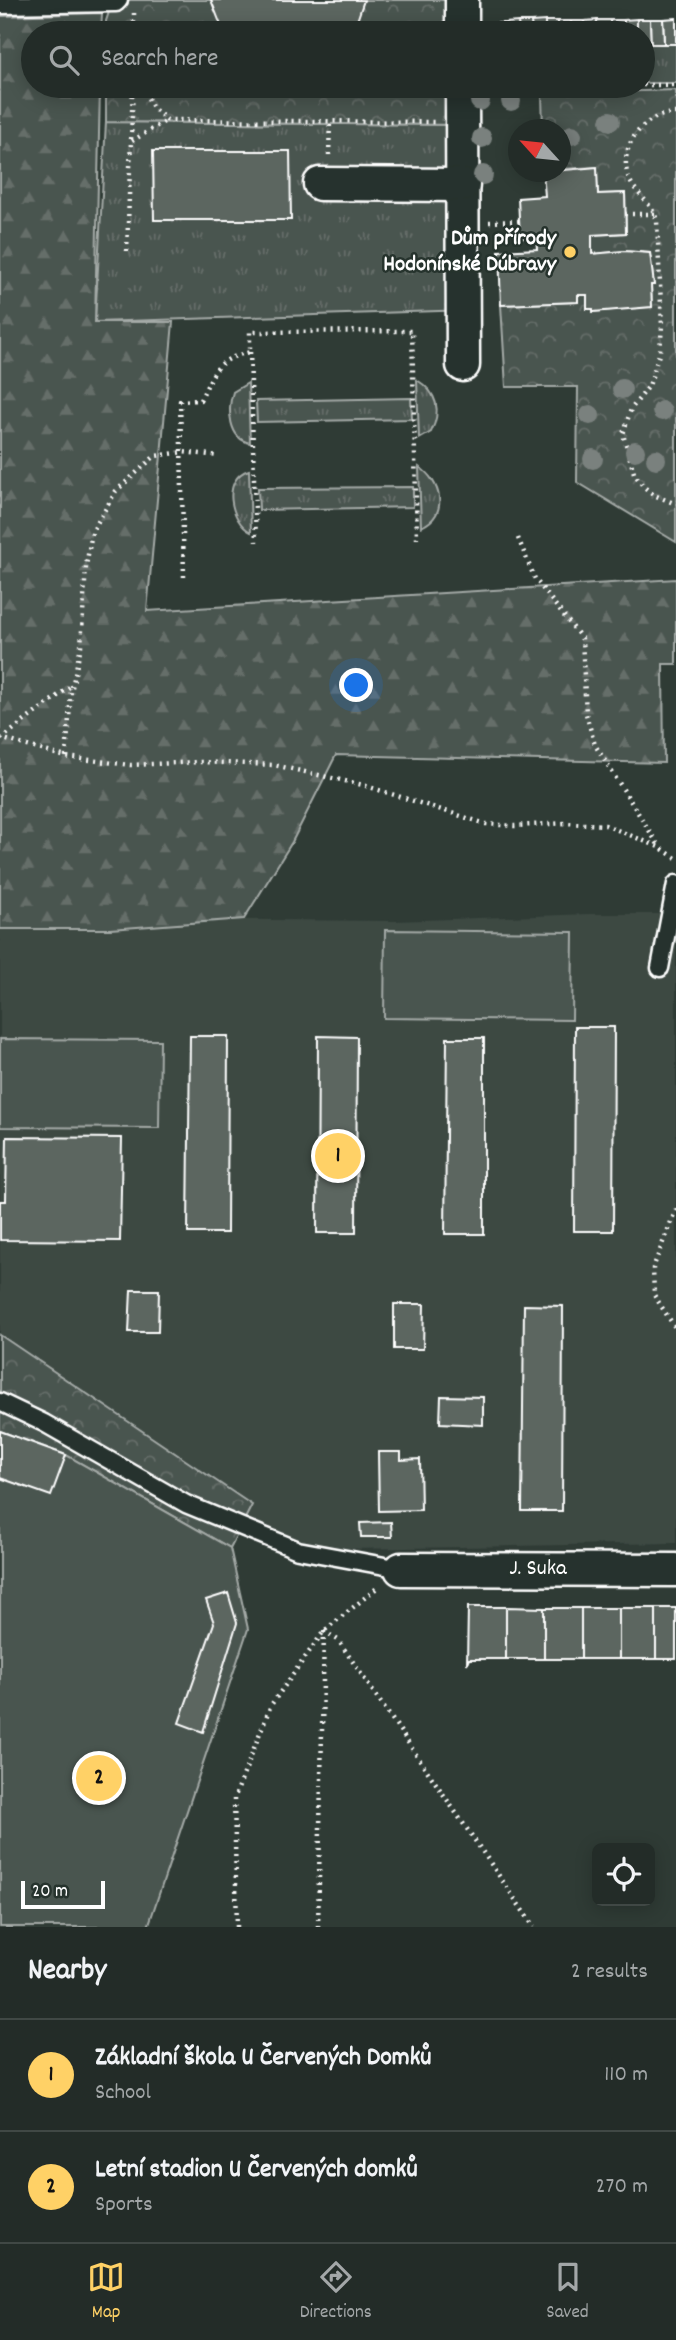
<!DOCTYPE html>
<meta charset="utf-8">
<style>
body{margin:0;font-family:Dekko,sans-serif;background:#2b3430;color:#f1f3f6}
.controls{position:absolute;right:21px;bottom:21px;display:grid;overflow:hidden;border-radius:10px;box-shadow:0 4px 18px #0003}
.controls button{width:63px;height:63px;display:grid;place-items:center;padding:0;border:0;border-bottom:2px solid #404845;background:#232c28;color:#f1f3f6;font:35px sans-serif}
.compass{position:absolute;left:508px;top:119px;width:63px;height:63px;border-radius:50%;background:#232c28;box-shadow:0 4px 18px #0003;rotate:297deg}
.scale{position:absolute;left:21px;bottom:18px;width:84px;box-sizing:border-box;padding-left:7px;border:4px solid #fff;border-top:0;font-size:19px;line-height:24px;white-space:nowrap;color:#fff;-webkit-text-stroke:5px #26332d;paint-order:stroke}
.you{position:absolute;left:357px;top:686px;width:24px;height:24px;margin:-18px;border:5px solid #fff;border-radius:50%;background:#1a73e8;box-shadow:0 0 0 10px #1a73e833}
.badge{display:grid;place-items:center;width:46px;height:46px;border-radius:50%;background:#ffd166;color:#111;font-size:23px;font-weight:700}
.pin{position:absolute;translate:-50% -50%;border:4px solid #fff;box-shadow:0 2px 7px #0006}
.list{margin:0;padding:0;list-style:none}
h2{display:flex;justify-content:space-between;align-items:center;height:91px;margin:0;padding:0 28px;font-size:30px}
h2 small{font-size:23px;font-weight:400;color:#a3a7a8}
.list li{display:grid;grid-template-columns:46px 1fr auto;gap:21px;align-items:center;box-sizing:border-box;height:112px;padding:0 28px;border-top:2px solid #404845}
.list b{display:block;font-size:26px;white-space:nowrap}
.list p{margin:0;font-size:23px;white-space:nowrap;color:#a3a7a8}
.list em{font-size:23px;font-style:normal;color:#a3a7a8}
.icon{flex:none;width:38px;height:38px;fill:none;stroke:currentColor;stroke-width:2;stroke-linecap:round;stroke-linejoin:round}
.map{position:relative;flex:none;width:676px;height:1927px;overflow:hidden}
.search{position:absolute;background:#232c28;box-shadow:0 4px 18px #0003;left:21px;right:21px;top:21px;height:77px;display:flex;align-items:center;gap:18px;box-sizing:border-box;padding:0 24px;border-radius:38px;color:#a3a7a8;font-size:26px}
.sheet{height:315px;background:#232c28}
nav{display:flex;justify-content:space-around;align-items:center;box-sizing:border-box;height:98px;border-top:2px solid #404845;background:#232c28;font-size:19px;color:#a3a7a8}
nav a{display:grid;justify-items:center;gap:4px}
nav .on{color:#ffd166}
.map>svg:first-child{display:block}
.built{fill:#3c4842}
.grass{fill:url(#grass-tufts);stroke:#a4aaa7;stroke-width:2}
.forest{fill:url(#forest-firs);stroke:#a4aaa7;stroke-width:2}
.park{fill:url(#park-crowns);stroke:#a4aaa7;stroke-width:2}
.pitch{fill:#4a544f;stroke:#a4aaa7;stroke-width:2}
.building{fill:#5b6661;stroke:#fff;stroke-width:2}
.lines{fill:none;stroke-linecap:round;stroke-linejoin:round}
.lane-casing{stroke:#fff;stroke-width:21}
.street-casing{stroke:#fff;stroke-width:37}
.path{stroke:#fff;stroke-width:4.5;stroke-dasharray:2 5;stroke-linecap:butt}
.lane{stroke:#26332d;stroke-width:16}
.street{stroke:#26332d;stroke-width:32}
.tree{fill:#7a817e}
.poi-dot{fill:#ffd166;stroke:#26332d;stroke-width:2.5}
.labels{text-anchor:middle;dominant-baseline:central;stroke-width:5;stroke-linejoin:round;paint-order:stroke}
.poi-label{font-size:23px;font-weight:bold;fill:#fff;stroke:#26332d;text-anchor:end}
.street-label{font-size:23px;fill:#fff;stroke:#26332d}
</style>
<div class="map">
<svg width="676" height="1927" viewBox="0 0 676 1927">
<defs>
<pattern id="grass-tufts" width="24" height="20" patternUnits="userSpaceOnUse" patternTransform="scale(1.75)"><rect width="24" height="20" fill="#4a544f"/><path d="M3 7l-1-3M5 7V3M7 7l1-3M15 17l-1-3M17 17v-4M19 17l1-3" fill="none" stroke="#656e69"/></pattern>
<pattern id="forest-firs" width="22" height="20" patternUnits="userSpaceOnUse" patternTransform="scale(1.75)"><rect width="22" height="20" fill="#4a544f"/><path d="M5 1l3.5 6h-7zM16 11l3.5 6h-7z" fill="#656e69"/></pattern>
<pattern id="park-crowns" width="20" height="18" patternUnits="userSpaceOnUse" patternTransform="scale(1.75)"><rect width="20" height="18" fill="#4a544f"/><path d="M2 6a3 3 0 1 1 6 0M12 15a3 3 0 1 1 6 0" fill="none" stroke="#656e69"/></pattern>
</defs>
<rect width="100%" height="100%" fill="#2f3b35"/>
<filter id="ink" filterUnits="userSpaceOnUse"><feTurbulence type="fractalNoise" baseFrequency=".0143" numOctaves="2"/><feDisplacementMap in="SourceGraphic" scale="14" xChannelSelector="R" yChannelSelector="G"/><feConvolveMatrix kernelMatrix="1 2 1 2 8 2 1 2 1" color-interpolation-filters="sRGB"/></filter>
<g filter="url(#ink)">
<polygon class="built" points="588,914 676,914 676,1543 298,1550 0,1391 0,918 395,921"/>
<g class="grass">
<polygon points="676,40 676,83 643,83 643,41"/>
<polygon points="106,122 472,125 469,310 95,322"/>
<path d="M417 380C437 392 442 411 431 432L419 439Z"/>
<path d="M248 383 250 443C229 439 227 410 233 392Z"/>
<polygon points="411,398 412,419 257,422 256,401"/>
<path d="M419 467C441 481 450 515 421 527Z"/>
<path d="M249 470 251 532C230 522 221 478 249 470Z"/>
<polygon points="413,487 413,507 259,510 258,488"/>
</g>
<polygon class="forest" points="102,13 101,33 33,33 33,86 100,86 95,322 173,322 147,611 676,579 676,664 663,664 664,763 336,755 292,842 244,919 110,929 0,929 0,16"/>
<g class="park">
<polygon points="113,0 469,0 470,33 106,33 106,21"/>
<polygon points="106,86 471,86 472,125 106,122"/>
<polygon points="676,90 676,542 577,482 578,387 506,387 501,305 577,302 578,295 587,295 594,312 652,306 651,285 654,284 650,253 624,251 592,254 592,235 626,233 625,193 598,194 596,167 561,169 560,130 543,129 542,94"/>
<polygon points="0,1335 252,1505 230,1548 66,1455 0,1431"/>
</g>
<g class="pitch">
<polygon points="385,930 573,932 572,1020 384,1018"/>
<polygon points="0,1039 160,1040 159,1128 0,1127"/>
<polygon points="0,1431 66,1455 230,1548 248,1629 148,1927 0,1927"/>
</g>
<g class="building">
<polygon points="211,0 364,0 353,33 224,33"/>
<polygon points="676,18 676,44 664,44 663,19"/>
<polygon points="637,19 650,19 651,44 643,44 643,33 637,33"/>
<polygon points="637,19 637,33 624,33 624,20"/>
<polygon points="650,19 663,19 664,44 651,44"/>
<polygon points="597,20 598,33 584,33 584,21"/>
<polygon points="597,20 610,20 611,33 598,33"/>
<polygon points="610,20 624,20 624,33 611,33"/>
<rect x="545" y="21" width="13" height="12"/>
<polygon points="545,21 545,33 532,33 531,22"/>
<rect x="558" y="21" width="13" height="12"/>
<rect x="571" y="21" width="13" height="12"/>
<polygon points="518,22 531,22 532,33 519,33"/>
<polygon points="518,22 519,33 505,33 505,23"/>
<rect x="479" y="23" width="13" height="10"/>
<rect x="492" y="23" width="13" height="10"/>
<polygon points="273,86 304,86 280,88"/>
<polygon points="153,151 290,151 291,220 154,220"/>
<polygon points="597,167 598,194 625,193 626,233 592,235 592,254 624,251 650,253 654,285 651,285 652,307 593,312 593,309 587,309 587,295 578,295 578,302 501,305 499,251 537,249 536,237 520,238 518,198 545,196 543,172"/>
<polygon points="575,1027 614,1027 613,1231 574,1231"/>
<polygon points="190,1036 228,1036 227,1233 188,1233"/>
<polygon points="318,1036 357,1037 356,1233 317,1233"/>
<polygon points="447,1038 484,1038 484,1234 445,1234"/>
<polygon points="7,1137 122,1138 120,1241 0,1240 0,1201 6,1201"/>
<polygon points="131,1290 159,1290 158,1332 129,1332"/>
<polygon points="394,1304 424,1304 423,1349 394,1349"/>
<polygon points="524,1305 563,1306 562,1511 522,1511"/>
<polygon points="441,1396 483,1397 483,1425 440,1423"/>
<polygon points="0,1431 66,1455 51,1496 0,1478"/>
<polygon points="378,1452 401,1452 401,1460 420,1459 421,1510 379,1511"/>
<polygon points="391,1522 392,1537 361,1537 360,1523"/>
<polygon points="228,1593 237,1623 203,1732 179,1723 214,1623 206,1600"/>
<polygon points="468,1607 506,1607 506,1659 469,1659 467,1664"/>
<polygon points="506,1607 544,1608 544,1659 506,1659"/>
<rect x="544" y="1608" width="37" height="51"/>
<rect x="581" y="1608" width="38" height="51"/>
<rect x="619" y="1608" width="37" height="51"/>
<rect x="656" y="1608" width="20" height="51"/>
</g>
<g class="lines">
<g class="lane-casing">
<g id="lane">
<polyline points="0,5 116,3 119,0"/>
<polyline points="660,968 676,884"/>
<polyline points="0,1402 44,1423 186,1504 298,1550 401,1569"/>
</g>
</g>
<g class="street-casing">
<g id="street">
<polyline points="462,0 462,33"/>
<polyline points="462,86 463,365"/>
<polyline points="320,184 463,185"/>
<polyline points="401,1569 676,1570"/>
</g>
</g>
<g class="path">
<polyline points="134,13 134,33"/>
<polyline points="643,85 676,85"/>
<polyline points="141,86 154,109 167,120 434,122"/>
<polyline points="492,86 507,86"/>
<path d="M676 113C645 113 618 145 628 176 634 194 652 201 657 221L662 326 660 351 649 386 631 409 623 434 634 473 643 486 654 495 676 504"/>
<polyline points="132,141 167,120"/>
<polyline points="329,155 330,121"/>
<polyline points="625,214 656,214"/>
<polyline points="489,222 519,221"/>
<polyline points="127,251 133,86"/>
<polyline points="250,352 256,542"/>
<polyline points="518,538 535,579 582,639 586,714 595,745 659,846"/>
<path d="M184 577 180 401 200 400C215 371 215 360 250 352V332L412 331 417 539"/>
<polyline points="0,738 66,757 130,765 200,762 274,765 363,785 486,824 515,826 566,823 605,825 659,847 676,858"/>
<polyline points="1,739 72,685"/>
<polyline points="66,757 71,692 81,646 86,566 92,532 116,491 155,456 183,452 219,456"/>
<polyline points="676,1209 653,1268 654,1295 676,1329"/>
<polyline points="324,1631 338,1640 534,1927"/>
<polyline points="237,1927 234,1799 271,1705 324,1631 378,1587"/>
<polyline points="318,1927 324,1631"/>
</g>
<use href="#lane" class="lane"/>
<use href="#street" class="street"/>
</g>
<g class="tree">
<circle cx="480" cy="101" r="10"/>
<circle cx="511" cy="101" r="10"/>
<circle cx="610" cy="121" r="10"/>
<circle cx="572" cy="135" r="10"/>
<circle cx="482" cy="138" r="10"/>
<circle cx="483" cy="175" r="10"/>
<circle cx="622" cy="389" r="10"/>
<circle cx="662" cy="411" r="10"/>
<circle cx="590" cy="415" r="10"/>
<circle cx="635" cy="451" r="10"/>
<circle cx="593" cy="459" r="10"/>
<circle cx="656" cy="459" r="10"/>
</g>
</g>
<circle class="poi-dot" cx="570" cy="252" r="7"/>
<g class="labels">
<g class="poi-label">
<text x="556" y="239">Dům přírody<tspan x="556" dy="26">Hodonínské Dúbravy</tspan></text>
</g>
<g class="street-label">
<text x="538" y="1569">J. Suka</text>
</g>
</g>
</svg>
<div class="controls">
<button><svg class="icon" aria-label="locate" viewBox="0 0 24 24"><circle cx="12" cy="12" r="6"/><path d="M12 2v4M12 18v4M2 12h4M18 12h4"/></svg></button>
</div>
<svg class="compass" viewBox="-18 -18 36 36"><path d="M0-13l5 13h-10z" fill="#e53935"/><path d="M0 13l5-13h-10z" fill="#a3a7a8"/></svg>
<div class="scale">20 m</div>
<div class="you"></div>
<div class="pin badge" style="left:338px;top:1156px">1</div>
<div class="pin badge" style="left:99px;top:1778px">2</div>
<div class="search"><svg class="icon" aria-label="search" viewBox="0 0 24 24"><circle cx="10" cy="10" r="6"/><path d="M15 15l6 6"/></svg>Search here</div>
</div>
<section class="sheet">
<h2>Nearby<small>2 results</small></h2>
<ul class="list">
<li><span class="badge">1</span><div><b>Základní škola U Červených Domků</b><p>School</p></div><em>110 m</em></li>
<li><span class="badge">2</span><div><b>Letní stadion U Červených domků</b><p>Sports</p></div><em>270 m</em></li>
</ul>
</section>
<nav>
<a class="on"><svg class="icon" aria-label="map" viewBox="0 0 24 24"><path d="M3 6l6-2 6 2 6-2v14l-6 2-6-2-6 2zM9 4v14M15 6v14"/></svg>Map</a>
<a><svg class="icon" aria-label="directions" viewBox="0 0 24 24"><path d="M12 3l9 9-9 9-9-9zM9 14v-3h6M13 9l2 2-2 2"/></svg>Directions</a>
<a><svg class="icon" aria-label="saved" viewBox="0 0 24 24"><path d="M7 4h10v16l-5-4-5 4z"/></svg>Saved</a>
</nav>
